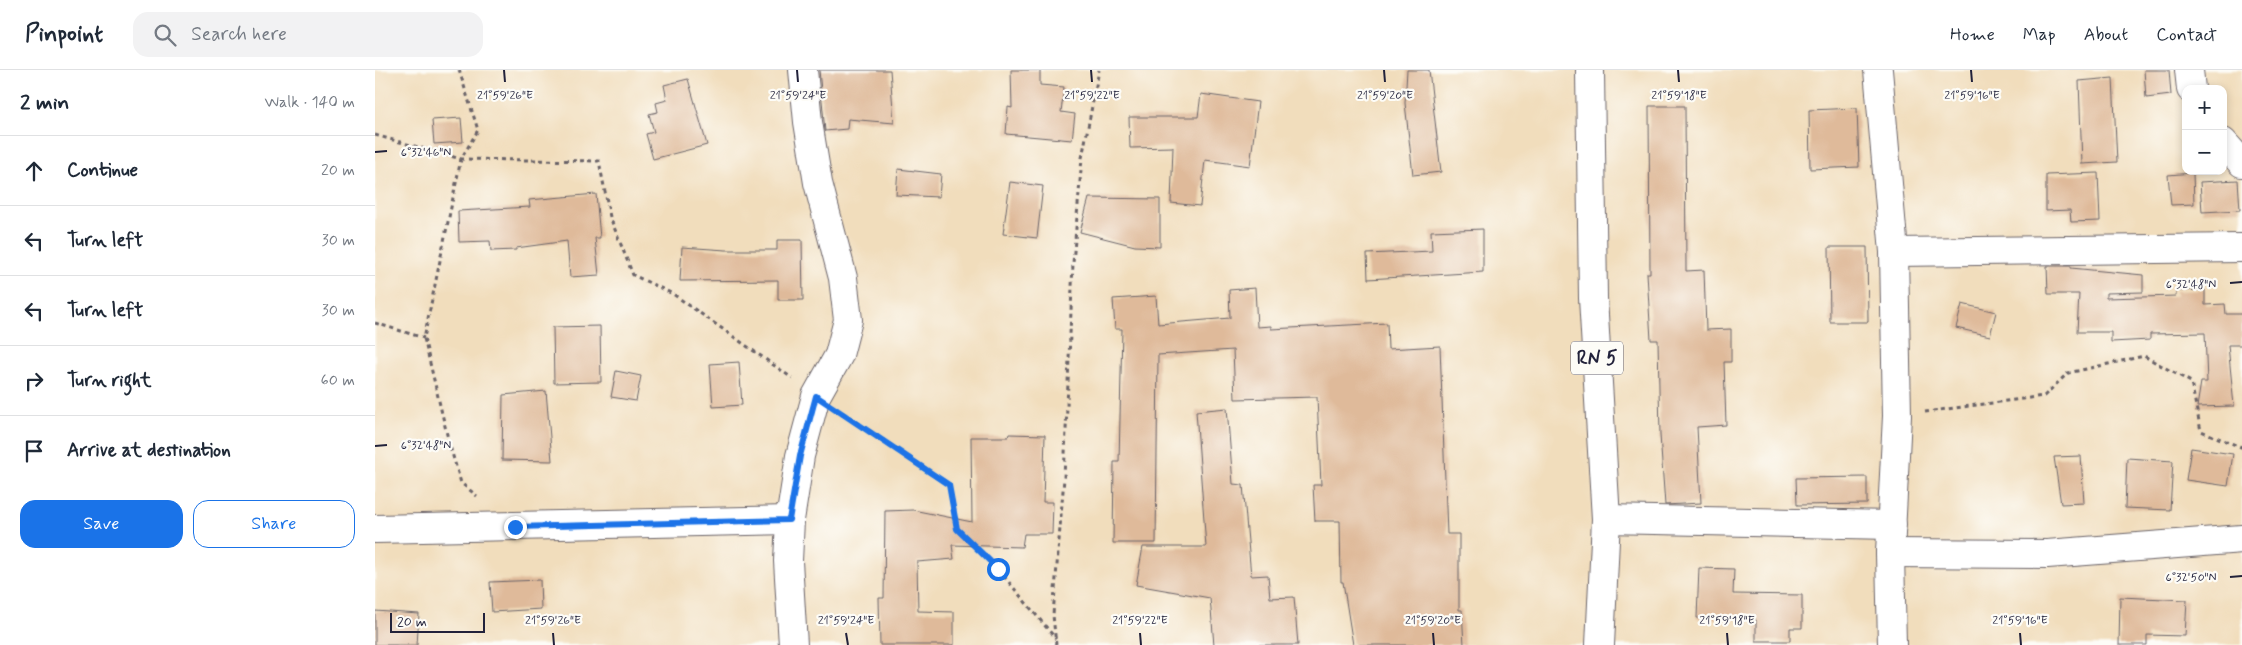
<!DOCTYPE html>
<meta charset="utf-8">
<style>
body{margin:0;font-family:Mynerve,sans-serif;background:#f2f2f3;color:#1f2937}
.controls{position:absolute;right:15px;top:15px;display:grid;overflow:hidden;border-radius:10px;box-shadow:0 2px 8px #0003}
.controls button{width:45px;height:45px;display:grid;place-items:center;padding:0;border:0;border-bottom:1px solid #e0e1e3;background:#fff;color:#1f2937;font:25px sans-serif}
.scale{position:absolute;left:15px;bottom:12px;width:95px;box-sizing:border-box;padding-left:5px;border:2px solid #22223b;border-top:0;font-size:14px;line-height:18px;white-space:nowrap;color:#22223b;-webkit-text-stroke:4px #fdfcf7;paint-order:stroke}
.stop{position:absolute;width:15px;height:15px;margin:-11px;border:4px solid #1a73e8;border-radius:50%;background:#fff}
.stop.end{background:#1a73e8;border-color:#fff;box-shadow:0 1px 5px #0008}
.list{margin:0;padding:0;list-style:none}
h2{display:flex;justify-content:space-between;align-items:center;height:65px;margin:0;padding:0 20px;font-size:21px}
h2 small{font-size:16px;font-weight:400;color:#747a83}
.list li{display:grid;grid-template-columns:32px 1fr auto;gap:15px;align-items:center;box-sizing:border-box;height:70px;padding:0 20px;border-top:1px solid #e0e1e3}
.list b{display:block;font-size:19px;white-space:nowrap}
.list em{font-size:16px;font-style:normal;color:#747a83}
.actions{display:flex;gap:10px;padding:15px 20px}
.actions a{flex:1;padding:11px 0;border:1px solid #1a73e8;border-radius:15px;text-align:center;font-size:18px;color:#1a73e8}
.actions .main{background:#1a73e8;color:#fff}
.icon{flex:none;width:28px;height:28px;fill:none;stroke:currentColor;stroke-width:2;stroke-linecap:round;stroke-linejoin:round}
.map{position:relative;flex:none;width:1867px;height:575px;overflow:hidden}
header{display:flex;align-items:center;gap:30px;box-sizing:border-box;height:70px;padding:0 25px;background:#fff;border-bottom:1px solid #e0e1e3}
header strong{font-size:24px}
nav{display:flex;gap:28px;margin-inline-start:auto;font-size:18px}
.search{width:350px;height:45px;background:#f2f2f3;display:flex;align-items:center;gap:12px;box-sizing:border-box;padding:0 18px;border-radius:15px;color:#747a83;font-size:19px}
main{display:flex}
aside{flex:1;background:#fff}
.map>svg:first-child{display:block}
.building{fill:#dfba9a}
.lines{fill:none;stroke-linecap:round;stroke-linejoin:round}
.minor-casing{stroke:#6a6368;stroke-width:30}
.major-casing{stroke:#6a6368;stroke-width:30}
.path{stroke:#6a6368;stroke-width:3;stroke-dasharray:4 4;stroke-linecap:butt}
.minor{stroke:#fff;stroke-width:28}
.major{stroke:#fff;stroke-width:28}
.route{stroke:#1a73e8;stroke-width:6}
.ticks{fill:none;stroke:#22223b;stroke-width:2}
.labels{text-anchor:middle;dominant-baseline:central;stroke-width:4.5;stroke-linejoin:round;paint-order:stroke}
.shield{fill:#fdfcf7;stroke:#646373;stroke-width:1}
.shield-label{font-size:19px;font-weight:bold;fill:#22223b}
.ticks-label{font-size:12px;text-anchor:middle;fill:#22223b;stroke:#fdfcf7;stroke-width:4.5;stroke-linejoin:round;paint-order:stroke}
</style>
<header>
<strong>Pinpoint</strong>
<div class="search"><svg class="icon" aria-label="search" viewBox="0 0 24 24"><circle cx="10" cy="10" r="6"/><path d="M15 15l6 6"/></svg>Search here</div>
<nav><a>Home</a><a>Map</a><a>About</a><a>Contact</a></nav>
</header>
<main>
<aside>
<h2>2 min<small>Walk · 140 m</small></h2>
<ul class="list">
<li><svg class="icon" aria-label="ahead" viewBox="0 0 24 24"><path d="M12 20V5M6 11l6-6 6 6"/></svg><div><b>Continue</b></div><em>20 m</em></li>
<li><svg class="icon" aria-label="left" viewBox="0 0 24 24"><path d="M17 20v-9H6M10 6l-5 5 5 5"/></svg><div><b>Turn left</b></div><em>30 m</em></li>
<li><svg class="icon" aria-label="left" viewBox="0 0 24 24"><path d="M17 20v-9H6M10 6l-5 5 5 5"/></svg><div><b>Turn left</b></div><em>30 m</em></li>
<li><svg class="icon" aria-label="right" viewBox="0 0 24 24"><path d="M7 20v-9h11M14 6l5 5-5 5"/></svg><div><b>Turn right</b></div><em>60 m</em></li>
<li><svg class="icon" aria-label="arrive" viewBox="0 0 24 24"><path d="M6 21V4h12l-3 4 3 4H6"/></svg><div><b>Arrive at destination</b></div></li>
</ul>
<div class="actions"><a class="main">Save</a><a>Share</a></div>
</aside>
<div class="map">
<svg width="1867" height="575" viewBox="0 0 1867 575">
<rect width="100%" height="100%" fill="#fdfcf7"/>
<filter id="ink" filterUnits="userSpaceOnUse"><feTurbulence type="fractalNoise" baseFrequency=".02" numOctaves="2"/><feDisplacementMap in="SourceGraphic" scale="10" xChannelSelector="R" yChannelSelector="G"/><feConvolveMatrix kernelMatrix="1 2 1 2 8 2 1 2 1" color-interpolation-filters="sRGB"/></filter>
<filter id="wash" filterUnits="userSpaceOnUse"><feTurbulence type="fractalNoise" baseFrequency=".0096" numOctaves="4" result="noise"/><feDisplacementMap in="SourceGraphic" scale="20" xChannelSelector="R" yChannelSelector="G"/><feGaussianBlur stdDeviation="1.12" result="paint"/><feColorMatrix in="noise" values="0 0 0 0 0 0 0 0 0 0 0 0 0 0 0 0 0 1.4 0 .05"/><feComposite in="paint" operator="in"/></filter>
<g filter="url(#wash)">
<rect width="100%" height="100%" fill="#f1ddbc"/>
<g id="blocks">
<g class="building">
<polygon points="444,0 515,0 519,53 473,49 472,59 450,61"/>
<polygon points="636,0 665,0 665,15 689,17 686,42 700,44 697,70 631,64 633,37 637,38"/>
<polygon points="1032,0 1054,0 1066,102 1038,105 1030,33"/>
<polygon points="1769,0 1794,0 1796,25 1771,28"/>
<polygon points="1738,8 1742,92 1707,94 1704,11"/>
<polygon points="313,9 332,75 278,89 271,64 279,62 274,44 283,42 281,33 292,30 289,15"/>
<polygon points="826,24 883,32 875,96 830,90 825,136 796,133 798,77 755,78 754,47 823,47"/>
<polygon points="1274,36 1310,36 1311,201 1329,200 1331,260 1356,259 1356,292 1349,292 1351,355 1322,357 1326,433 1290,435 1285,365 1283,270 1276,270 1272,203 1275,203"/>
<polygon points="1482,38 1484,97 1435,99 1434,40"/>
<polygon points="86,48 88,72 59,74 57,50"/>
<polygon points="523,99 566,104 564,127 521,125"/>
<polygon points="1723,103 1725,151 1696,152 1695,140 1671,141 1671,105"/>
<polygon points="1818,103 1819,134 1796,135 1793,105"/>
<polygon points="1863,110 1865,140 1827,142 1825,112"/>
<polygon points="635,112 668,116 662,168 628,164"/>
<polygon points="221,124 225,168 220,168 224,205 195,207 192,171 141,178 141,180 116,181 115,171 84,172 83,141 155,137 154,130"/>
<polygon points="714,128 785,129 785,177 760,176 705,162"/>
<polygon points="1108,159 1108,202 993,209 992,184 1057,181 1056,161"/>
<polygon points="402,170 427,170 428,230 403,230 403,210 305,211 307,177 351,180 402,180"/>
<polygon points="1454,177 1492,177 1493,252 1455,252"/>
<polygon points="1672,196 1696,196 1696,198 1768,205 1768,222 1731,223 1731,228 1801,226 1801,221 1830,220 1830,235 1850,234 1851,244 1867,244 1867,275 1853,275 1859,336 1822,337 1826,312 1832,312 1830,263 1775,264 1775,270 1736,272 1736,262 1702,262 1704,224 1673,224"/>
<polygon points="880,218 882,257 896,256 896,259 1012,253 1013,279 1065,276 1072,464 1084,464 1084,540 1087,540 1089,575 978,575 968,512 966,512 965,451 940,451 938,415 946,415 942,327 860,329 858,280 783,285 781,473 738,473 739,392 744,392 747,259 740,259 738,229 781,226 783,254 855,248 854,220"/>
<polygon points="1587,234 1621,242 1615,266 1581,258"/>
<polygon points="225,256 226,312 179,313 178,257"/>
<polygon points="364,292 367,335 338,337 335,294"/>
<polygon points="241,301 266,306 261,331 236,327"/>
<polygon points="171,321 177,391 127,390 128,325"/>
<polygon points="852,338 858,414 868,415 876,506 893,505 895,528 919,527 923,575 839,575 835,528 761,515 768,477 831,477 821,341"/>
<polygon points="634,364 670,365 668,432 678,432 677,464 649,464 647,477 577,475 579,489 542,492 543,541 579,542 579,575 505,575 504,528 509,528 510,441 538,440 597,452 596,367 633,367"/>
<polygon points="1816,378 1858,384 1853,416 1811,410"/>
<polygon points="1706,386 1709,433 1686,434 1679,387"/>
<polygon points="1752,388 1798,391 1795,440 1750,438"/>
<polygon points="1492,407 1492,434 1422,435 1421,408"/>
<polygon points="1324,498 1359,499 1358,524 1427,525 1427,558 1415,558 1415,571 1381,571 1381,550 1322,548"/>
<polygon points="165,510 166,539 117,542 115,512"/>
<polygon points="1745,527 1812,530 1810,566 1772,565 1772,575 1744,575"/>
<polygon points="0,541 44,544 42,575 0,575"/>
</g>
</g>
</g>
<g filter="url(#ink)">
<use href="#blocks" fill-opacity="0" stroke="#6a6368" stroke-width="1"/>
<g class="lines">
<g class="minor-casing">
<g id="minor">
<polyline points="1503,0 1519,182 1522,346 1515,483 1517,575"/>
<polyline points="1814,0 1816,19"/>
<polyline points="1848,72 1867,93"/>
<polyline points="1519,182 1867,178"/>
<polyline points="1231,449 1517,455"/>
<polyline points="0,459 415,450"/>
<polyline points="1515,483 1672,484 1867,469"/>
<polyline points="418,575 413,491 415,450 425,386 441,326 464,285 473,250 468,208 443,113 433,52 428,0"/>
</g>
</g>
<g class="major-casing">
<polyline id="major" points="1215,0 1218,228 1231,449 1225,575"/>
</g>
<g class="path">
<polyline points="84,0 103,60 86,89 49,268 74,373 86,413 102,426"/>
<polyline points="0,65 86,89"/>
<polyline points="85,89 224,91 235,147 258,205 298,224 417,308"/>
<polyline points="0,253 49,268"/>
<polyline points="1550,342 1669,326 1693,303 1769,286 1816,312 1826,361 1866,377 1867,373"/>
<polyline points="467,343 574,415 582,459 623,499 681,569"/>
<polyline points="681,575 678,545 689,408 698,193 707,88 724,0"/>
</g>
<use href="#minor" class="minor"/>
<use href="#major" class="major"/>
</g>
</g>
<g class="lines" filter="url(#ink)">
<polyline class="route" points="140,457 414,450 425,386 441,326 574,415 582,459 623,499"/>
</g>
<path class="ticks" d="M129 0 130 12M422 0 423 12M716 0 717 12M1009 0 1010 12M1303 0 1304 12M1596 0 1597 12M0 82 12 81M1855 213 1867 212M0 376 12 375M1855 507 1867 506M178 563 179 575M471 563 473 575M765 563 766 575M1058 563 1059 575M1352 563 1353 575M1645 563 1646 575"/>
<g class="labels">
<rect class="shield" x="1196" y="271.5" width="52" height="33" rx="4"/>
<g class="shield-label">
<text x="1222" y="288">RN 5</text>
</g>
</g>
<g class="ticks-label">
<text x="130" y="29">21°59'26"E</text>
<text x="423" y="29">21°59'24"E</text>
<text x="717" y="29">21°59'22"E</text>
<text x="1010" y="29">21°59'20"E</text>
<text x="1304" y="29">21°59'18"E</text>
<text x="1597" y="29">21°59'16"E</text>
<text x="51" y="86">6°32'46"N</text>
<text x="1816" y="218">6°32'48"N</text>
<text x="51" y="379">6°32'48"N</text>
<text x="1816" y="511">6°32'50"N</text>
<text x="178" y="554">21°59'26"E</text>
<text x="471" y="554">21°59'24"E</text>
<text x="765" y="554">21°59'22"E</text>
<text x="1058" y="554">21°59'20"E</text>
<text x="1352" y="554">21°59'18"E</text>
<text x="1645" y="554">21°59'16"E</text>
</g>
</svg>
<div class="controls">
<button>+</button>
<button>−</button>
</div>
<div class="scale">20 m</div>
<div class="stop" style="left:623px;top:499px"></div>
<div class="stop end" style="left:140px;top:457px"></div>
</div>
</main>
